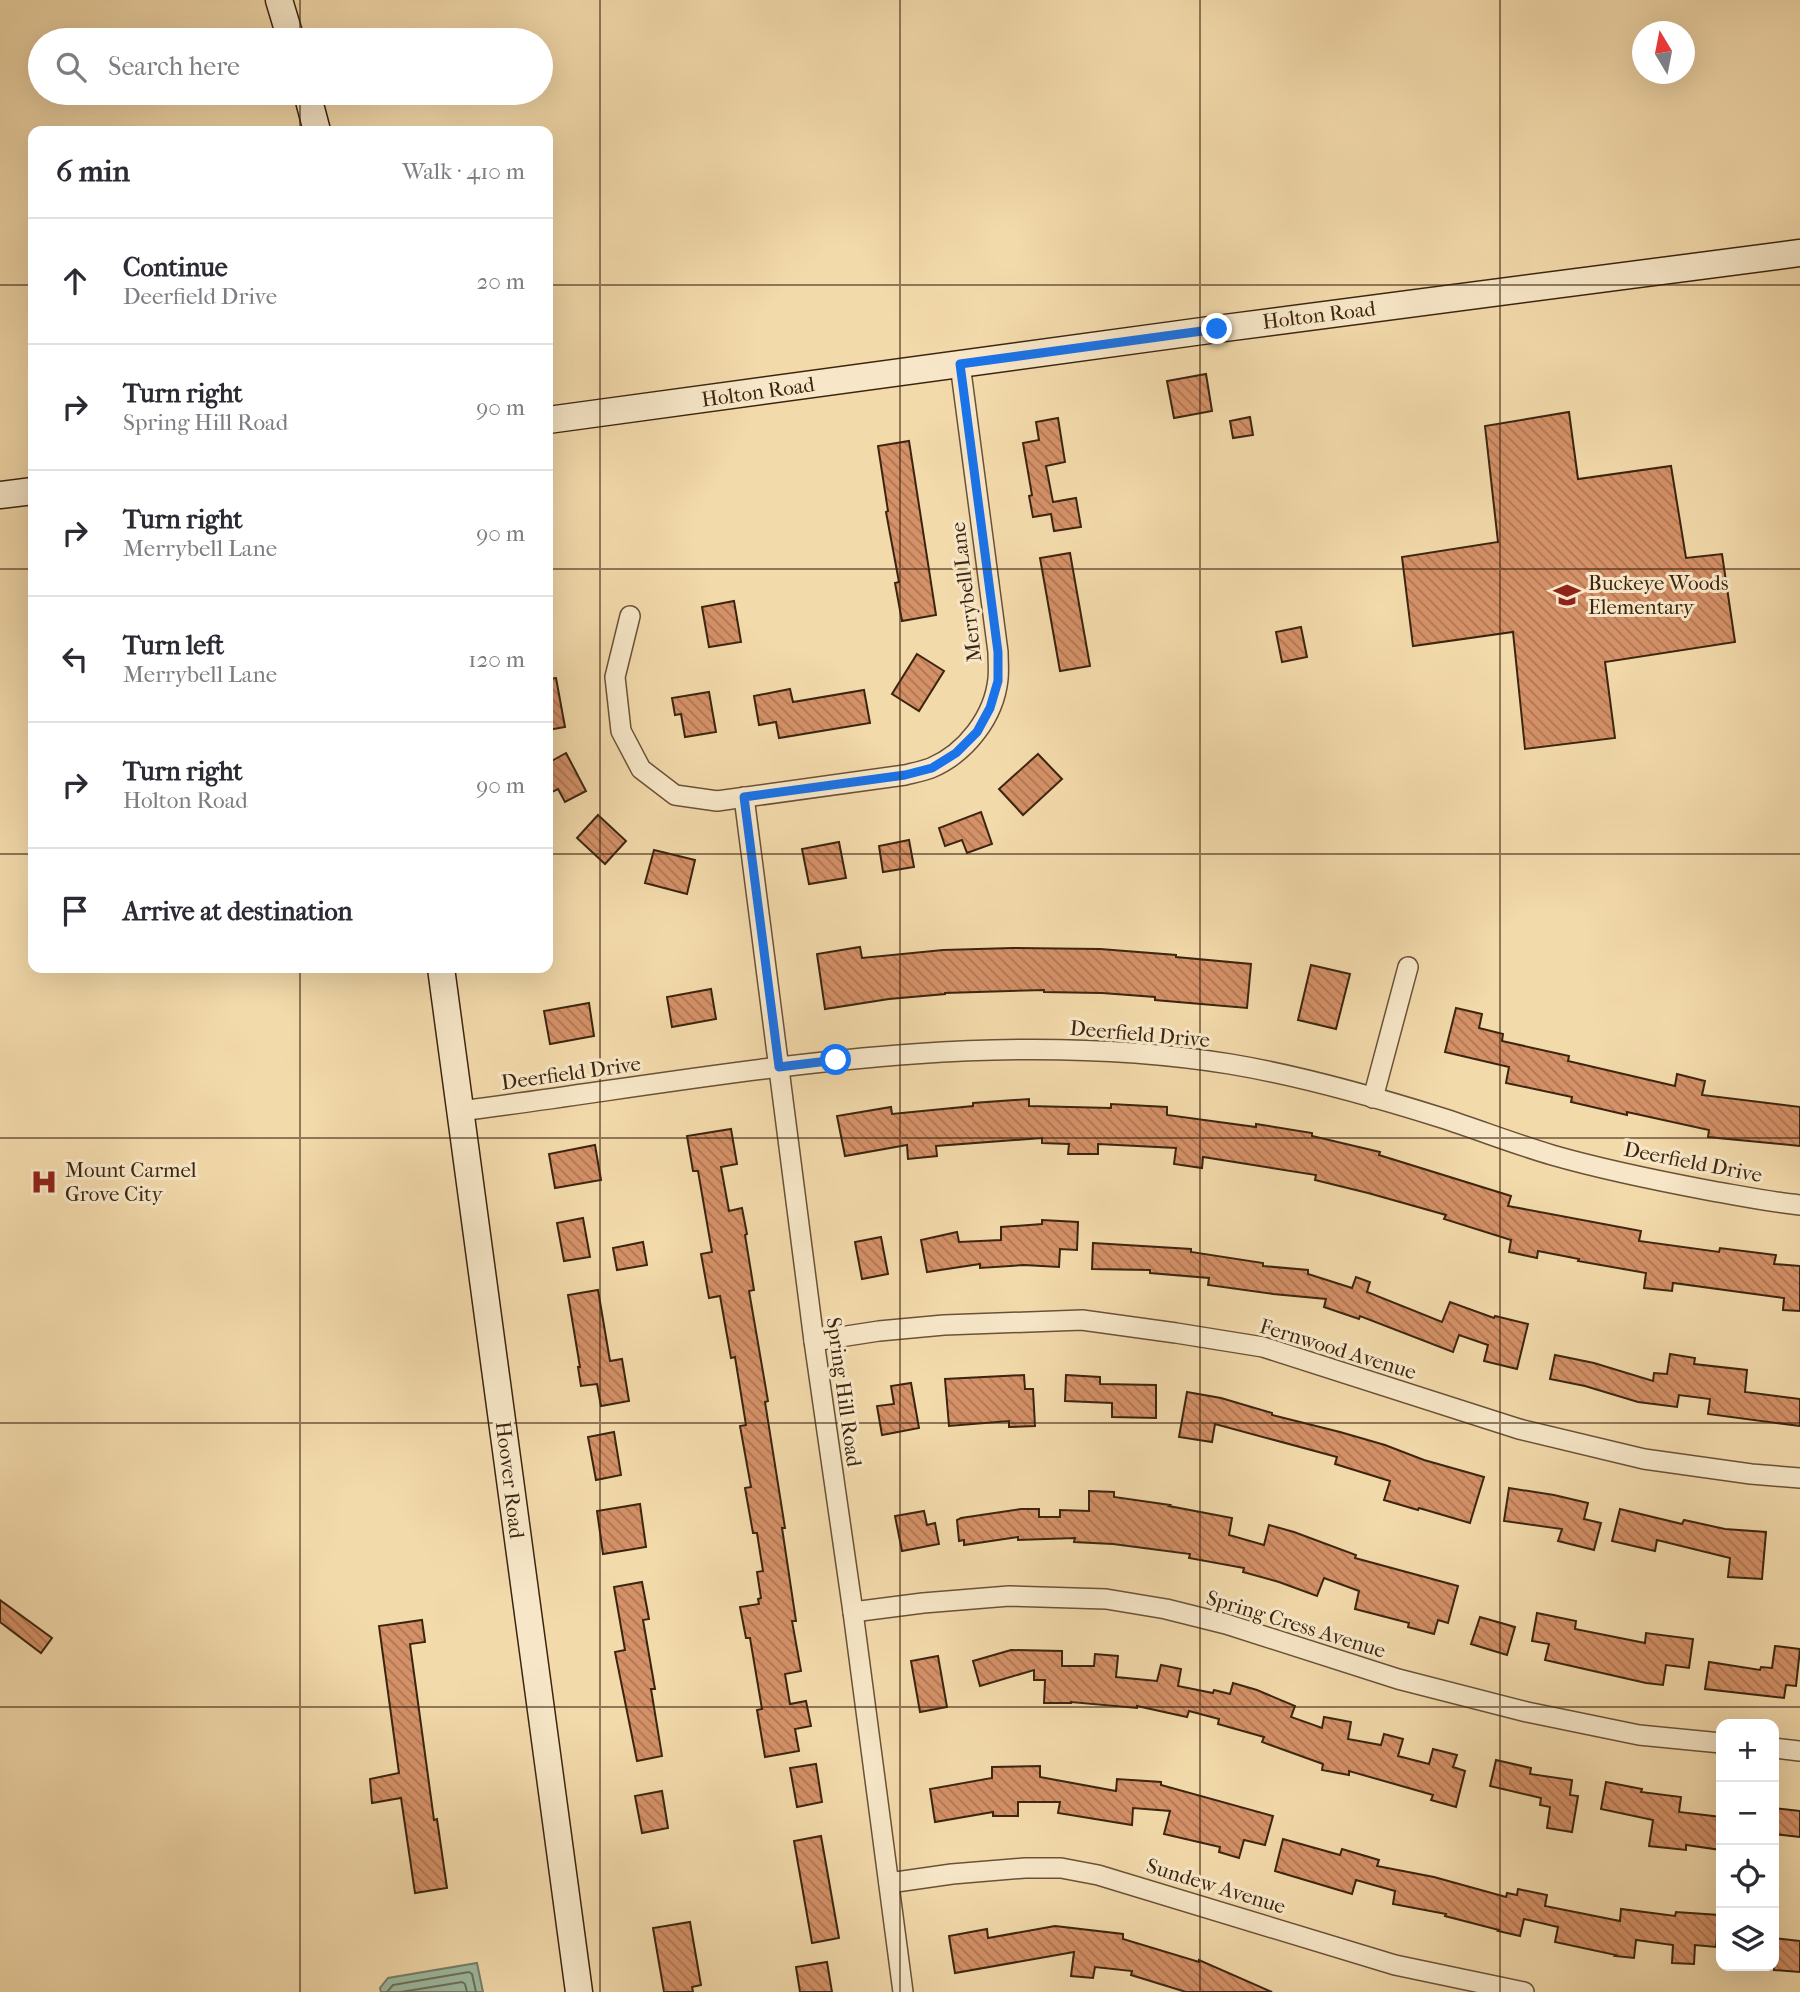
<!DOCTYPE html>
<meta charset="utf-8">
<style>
body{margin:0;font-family:"IM FELL French Canon",serif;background:#f2f2f3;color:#2b2b33}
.controls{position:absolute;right:21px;bottom:21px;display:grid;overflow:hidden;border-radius:14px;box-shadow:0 7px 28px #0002}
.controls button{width:63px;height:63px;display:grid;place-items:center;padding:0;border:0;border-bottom:2px solid #e1e1e2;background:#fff;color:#2b2b33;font:35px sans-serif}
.compass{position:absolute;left:1632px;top:21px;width:63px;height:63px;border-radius:50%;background:#fff;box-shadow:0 7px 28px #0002;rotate:350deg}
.stop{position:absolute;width:21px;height:21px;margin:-16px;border:5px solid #1a73e8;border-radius:50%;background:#fff}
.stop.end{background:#1a73e8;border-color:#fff;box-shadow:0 2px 7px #0008}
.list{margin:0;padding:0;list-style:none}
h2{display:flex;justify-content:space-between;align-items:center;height:91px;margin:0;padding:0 28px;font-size:30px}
h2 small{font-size:23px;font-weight:400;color:#7c7c81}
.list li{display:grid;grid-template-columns:46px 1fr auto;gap:21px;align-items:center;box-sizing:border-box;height:126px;padding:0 28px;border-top:2px solid #e1e1e2}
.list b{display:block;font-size:26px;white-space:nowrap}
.list p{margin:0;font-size:23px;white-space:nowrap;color:#7c7c81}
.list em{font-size:23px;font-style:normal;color:#7c7c81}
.icon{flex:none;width:38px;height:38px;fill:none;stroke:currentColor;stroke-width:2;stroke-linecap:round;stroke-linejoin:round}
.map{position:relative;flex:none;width:1800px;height:1992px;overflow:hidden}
.search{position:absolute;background:#fff;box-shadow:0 7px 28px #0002;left:28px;top:28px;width:525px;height:77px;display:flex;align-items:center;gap:18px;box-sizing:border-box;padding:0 24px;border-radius:38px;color:#7c7c81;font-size:26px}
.panel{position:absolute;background:#fff;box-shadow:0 7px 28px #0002;left:28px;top:126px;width:525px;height:847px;border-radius:14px}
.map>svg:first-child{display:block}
.water{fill:#9dbba3;stroke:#767f68;stroke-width:2}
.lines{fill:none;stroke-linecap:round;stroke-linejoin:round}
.shore{stroke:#6c705a;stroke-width:2}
.building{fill:url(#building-back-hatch);stroke:#3c2510;stroke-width:2}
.street-casing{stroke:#6a5237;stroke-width:22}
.secondary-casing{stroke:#3c2510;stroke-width:29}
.street{stroke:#f7e7c8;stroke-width:19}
.secondary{stroke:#f7e7c8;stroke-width:26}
.route{stroke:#1a73e8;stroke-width:9}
.grid{fill:none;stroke:#3c2510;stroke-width:2;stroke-opacity:0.55}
.labels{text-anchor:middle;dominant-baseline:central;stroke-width:6;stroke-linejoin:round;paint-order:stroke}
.street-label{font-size:21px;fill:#3c2510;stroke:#f7e7c8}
.poi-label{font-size:21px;fill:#3c2510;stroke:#f7e7c8;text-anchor:start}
</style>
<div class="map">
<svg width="1800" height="1992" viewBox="0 0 1800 1992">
<defs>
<pattern id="building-back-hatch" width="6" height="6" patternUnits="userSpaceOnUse" patternTransform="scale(1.75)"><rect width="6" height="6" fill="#d59168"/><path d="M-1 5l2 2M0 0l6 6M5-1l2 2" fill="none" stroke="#ae7654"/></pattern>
</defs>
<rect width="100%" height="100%" fill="#f3daab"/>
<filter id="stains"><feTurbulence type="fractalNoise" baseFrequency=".00286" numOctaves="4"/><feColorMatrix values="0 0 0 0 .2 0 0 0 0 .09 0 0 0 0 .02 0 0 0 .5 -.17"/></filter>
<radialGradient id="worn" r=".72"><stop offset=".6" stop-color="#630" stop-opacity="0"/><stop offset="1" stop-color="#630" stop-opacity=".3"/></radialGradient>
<polygon class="water" points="477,1963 483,1992 381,1992 380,1988 388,1978"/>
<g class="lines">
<g class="shore">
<polyline points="387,1992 393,1985 469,1972 472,1974 476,1992"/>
<polyline points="401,1992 462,1982 465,1984 467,1992"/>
</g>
</g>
<g class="building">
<polygon points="1206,374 1212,411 1174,418 1167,381"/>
<polygon points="1569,412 1578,479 1671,466 1686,558 1722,554 1735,642 1605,662 1615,738 1525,749 1513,632 1413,646 1402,557 1498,542 1485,426"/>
<polygon points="1250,417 1253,435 1233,438 1230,421"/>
<polygon points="1058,418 1065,462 1046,466 1053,502 1076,498 1081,527 1054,531 1051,514 1033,517 1029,496 1032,495 1023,443 1039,440 1036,422"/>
<polygon points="909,441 936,615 902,621 895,583 899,582 886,512 888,511 878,446"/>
<polygon points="1070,553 1090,666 1060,671 1040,558"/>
<polygon points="734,601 741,642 709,647 702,607"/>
<polygon points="1301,627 1307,657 1282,662 1276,632"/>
<polygon points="917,654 944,671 919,711 892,694"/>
<polygon points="556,678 565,727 548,730 548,679"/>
<polygon points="790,689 793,702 864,690 870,723 779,738 776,722 759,725 754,696"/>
<polygon points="709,692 716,732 685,737 681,714 675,715 672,698"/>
<polygon points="566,753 586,791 565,802 558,789 548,794 548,763"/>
<polygon points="1038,754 1062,779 1023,815 999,789"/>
<polygon points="981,812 992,844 967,853 962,840 945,846 939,828"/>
<polygon points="598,815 626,841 605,864 577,838"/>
<polygon points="909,840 914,867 883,872 879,846"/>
<polygon points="839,842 846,878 809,884 802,849"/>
<polygon points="654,850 695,860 687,894 645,883"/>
<polygon points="860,947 862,958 943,950 1013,948 1100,949 1176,955 1176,957 1251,964 1247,1008 1155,1000 1155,997 1102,993 1044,992 1044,990 945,993 945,994 889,999 825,1009 817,954"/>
<polygon points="1311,965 1350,974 1336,1029 1298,1020"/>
<polygon points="711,989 716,1019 672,1027 667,997"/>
<polygon points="589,1003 594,1036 550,1044 544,1011"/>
<polygon points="1456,1008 1482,1014 1479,1028 1503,1034 1502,1041 1569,1056 1568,1061 1675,1086 1677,1074 1705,1081 1702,1095 1800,1107 1800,1146 1708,1137 1709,1130 1627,1112 1627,1115 1571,1102 1572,1097 1506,1083 1509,1067 1445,1052"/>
<polygon points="1029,1099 1029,1106 1111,1108 1111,1104 1167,1107 1167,1115 1256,1127 1256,1124 1312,1133 1312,1136 1380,1152 1379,1155 1511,1196 1508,1206 1641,1231 1639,1241 1719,1252 1720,1248 1776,1255 1774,1264 1800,1266 1800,1311 1783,1310 1784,1298 1673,1283 1672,1291 1644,1288 1646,1273 1578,1261 1579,1259 1538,1251 1537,1258 1509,1252 1511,1240 1444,1219 1446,1215 1368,1193 1315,1180 1316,1175 1203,1157 1202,1168 1174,1164 1176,1148 1098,1144 1098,1154 1068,1154 1069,1144 1042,1143 1042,1138 936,1146 937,1156 908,1159 907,1145 845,1156 837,1116 891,1107 892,1114 973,1106 973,1103"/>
<polygon points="731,1129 737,1164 721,1167 729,1211 742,1208 747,1234 745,1235 754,1290 749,1291 768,1401 765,1402 785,1528 782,1528 796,1621 792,1621 801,1671 785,1674 790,1704 806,1701 811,1726 795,1729 799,1751 765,1757 757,1710 762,1709 750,1638 746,1638 740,1607 759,1604 758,1599 761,1598 757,1572 763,1571 757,1533 753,1533 745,1488 751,1487 740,1426 746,1425 735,1357 731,1358 720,1296 709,1298 701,1254 712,1252 698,1171 693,1171 687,1136"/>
<polygon points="595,1145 601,1180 555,1188 549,1154"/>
<polygon points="583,1218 590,1257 564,1261 557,1223"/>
<polygon points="1042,1220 1078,1222 1077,1250 1060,1249 1059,1267 1024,1265 980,1268 980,1264 927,1272 921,1240 957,1232 959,1242 1001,1240 1001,1227 1042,1224"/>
<polygon points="881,1237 888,1274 862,1279 855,1242"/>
<polygon points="643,1242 647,1265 617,1270 613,1248"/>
<polygon points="1093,1243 1191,1249 1191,1252 1263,1263 1263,1266 1308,1270 1308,1274 1352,1288 1356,1277 1370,1282 1367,1292 1442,1322 1450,1302 1494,1318 1495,1316 1528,1324 1517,1369 1484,1361 1488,1345 1459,1335 1453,1352 1360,1316 1359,1319 1324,1307 1326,1299 1273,1294 1208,1285 1209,1278 1150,1273 1150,1270 1092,1269"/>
<polygon points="598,1290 610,1361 622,1359 629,1401 601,1406 597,1384 581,1386 578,1367 580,1367 568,1295"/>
<polygon points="1670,1354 1695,1358 1694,1364 1747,1370 1745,1392 1800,1399 1800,1426 1708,1414 1710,1399 1679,1395 1677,1407 1638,1402 1585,1386 1550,1379 1555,1355 1594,1363 1653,1381 1654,1373 1667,1374"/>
<polygon points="1024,1375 1025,1389 1033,1389 1035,1426 1009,1427 1009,1421 949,1426 945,1379"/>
<polygon points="1066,1375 1100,1377 1100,1384 1156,1385 1156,1418 1112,1417 1112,1403 1065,1401"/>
<polygon points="911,1383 919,1428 882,1435 877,1406 894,1404 891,1386"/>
<polygon points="1187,1392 1221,1398 1272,1413 1272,1415 1340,1432 1385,1445 1424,1460 1484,1477 1470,1523 1419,1508 1418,1510 1384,1500 1390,1481 1335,1464 1337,1457 1215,1424 1212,1442 1179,1437"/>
<polygon points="614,1432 621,1475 596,1480 588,1437"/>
<polygon points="1509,1488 1554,1495 1588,1503 1584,1519 1601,1523 1594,1550 1558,1541 1562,1529 1504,1521"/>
<polygon points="1089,1491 1114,1492 1114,1497 1170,1505 1169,1506 1232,1518 1229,1535 1264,1545 1269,1525 1294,1532 1356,1555 1355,1558 1458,1586 1448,1623 1438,1620 1434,1634 1408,1627 1409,1623 1355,1609 1359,1591 1324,1578 1317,1596 1279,1582 1243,1572 1244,1568 1189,1558 1190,1554 1113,1544 1074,1542 1075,1538 1018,1540 1018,1537 964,1545 964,1540 959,1541 957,1520 961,1518 1021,1509 1039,1509 1039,1517 1060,1517 1060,1510 1089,1511"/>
<polygon points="640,1504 646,1547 603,1554 597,1511"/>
<polygon points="1620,1509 1682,1524 1684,1520 1725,1529 1766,1532 1762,1579 1728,1577 1730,1558 1657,1540 1655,1551 1612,1541"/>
<polygon points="924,1511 927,1525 935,1523 939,1544 902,1551 895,1516"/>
<polygon points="642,1582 649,1619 643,1620 655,1689 651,1689 662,1756 637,1761 615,1652 625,1650 614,1587"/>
<polygon points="0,1600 52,1638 41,1653 0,1622"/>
<polygon points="1537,1613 1576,1621 1575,1629 1645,1643 1646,1633 1693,1639 1689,1668 1666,1665 1663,1685 1646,1683 1545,1660 1549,1644 1532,1641"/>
<polygon points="1480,1617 1515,1627 1507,1655 1471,1644"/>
<polygon points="422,1620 425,1642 410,1644 434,1820 437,1819 447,1888 415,1893 401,1798 372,1803 370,1779 399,1773 379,1626"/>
<polygon points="1775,1646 1800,1649 1796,1686 1786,1685 1784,1698 1705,1689 1709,1662 1760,1670 1761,1667 1772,1668"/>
<polygon points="1011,1650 1062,1651 1062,1666 1094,1666 1095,1654 1118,1656 1116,1677 1157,1681 1161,1665 1181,1669 1178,1686 1213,1693 1214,1690 1230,1694 1233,1683 1257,1690 1295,1706 1291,1717 1322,1728 1324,1717 1351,1722 1348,1739 1381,1745 1384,1734 1403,1739 1398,1756 1429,1764 1433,1749 1457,1755 1453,1767 1465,1771 1456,1807 1431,1800 1433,1795 1349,1771 1349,1775 1322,1770 1323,1764 1262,1742 1264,1737 1218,1724 1219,1719 1189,1711 1187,1717 1137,1706 1137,1708 1071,1702 1071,1703 1044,1703 1045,1680 1034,1680 1034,1670 980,1686 973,1661"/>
<polygon points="938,1656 947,1707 920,1712 911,1661"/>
<polygon points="1496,1760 1531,1768 1530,1774 1572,1780 1570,1795 1578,1796 1572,1832 1547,1828 1550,1807 1540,1805 1541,1798 1490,1786"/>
<polygon points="816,1764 822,1802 797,1807 790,1768"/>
<polygon points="1040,1766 1040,1777 1116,1791 1117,1779 1161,1782 1161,1785 1273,1816 1265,1845 1244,1840 1239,1858 1219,1852 1220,1847 1164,1834 1170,1811 1133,1808 1132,1825 1058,1813 1060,1802 1018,1802 1018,1816 993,1816 993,1812 935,1822 930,1789 992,1778 992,1767"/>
<polygon points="1606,1782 1642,1789 1641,1792 1681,1797 1679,1812 1721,1817 1721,1850 1686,1845 1686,1850 1649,1846 1653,1820 1601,1809"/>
<polygon points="662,1791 668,1828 642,1833 635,1796"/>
<polygon points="1774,1808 1800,1811 1800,1837 1774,1834"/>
<polygon points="821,1836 839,1938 812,1943 794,1841"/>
<polygon points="1283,1839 1340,1855 1342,1849 1379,1860 1377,1866 1434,1877 1506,1897 1507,1893 1517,1895 1518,1889 1547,1895 1545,1906 1620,1921 1621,1909 1675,1916 1676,1912 1719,1915 1716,1947 1695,1945 1694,1964 1672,1963 1673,1945 1636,1940 1634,1958 1615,1956 1616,1955 1555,1942 1558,1927 1524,1919 1520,1936 1498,1931 1499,1930 1445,1916 1446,1914 1393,1904 1395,1891 1356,1880 1352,1894 1275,1871"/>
<polygon points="690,1922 701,1985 692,1987 693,1992 664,1992 653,1928"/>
<polygon points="1055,1926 1123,1934 1123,1939 1199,1962 1199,1960 1272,1992 1186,1992 1131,1975 1132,1971 1095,1967 1093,1978 1071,1976 1074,1952 955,1973 949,1936 987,1929 988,1938"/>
<polygon points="1774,1938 1800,1941 1800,1972 1774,1970"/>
<polygon points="827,1962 832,1992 800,1992 796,1967"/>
</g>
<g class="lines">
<g class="street-casing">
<g id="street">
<path d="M630 616 615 677 621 731 641 769 675 795 717 801 905 775C913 773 923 771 931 768 966 753 994 717 998 679 999 670 998 661 998 652L960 364"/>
<polyline points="744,797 814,1341 853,1612 903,1992"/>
<polyline points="1373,1098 1408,967"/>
<path d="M461 1111C717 1078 972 1023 1230 1064 1302 1076 1372 1096 1442 1118 1479 1130 1515 1144 1552 1155 1604 1170 1659 1181 1712 1191 1741 1196 1770 1202 1800 1205"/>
<polyline points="814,1341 879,1331 944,1325 1082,1320 1176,1333 1263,1347 1519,1429 1644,1459 1751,1474 1800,1478"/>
<polyline points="853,1612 923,1603 1009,1596 1106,1599 1166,1609 1226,1624 1398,1679 1527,1712 1639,1735 1721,1743"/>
<polyline points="1774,1748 1800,1751"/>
<polyline points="889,1883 952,1874 1025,1868 1061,1868 1098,1875 1395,1965 1524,1992"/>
</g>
</g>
<g class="secondary-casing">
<g id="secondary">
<polyline points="279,0 291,40"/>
<polyline points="307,93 317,131"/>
<polyline points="548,420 1217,329 1800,253"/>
<polyline points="0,495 33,491"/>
<polyline points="441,968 579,1992"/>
</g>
</g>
<use href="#street" class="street"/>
<use href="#secondary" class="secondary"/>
</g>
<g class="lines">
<polyline class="route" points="836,1060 779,1067 744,797 905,775 932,768 956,753 977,732 990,708 998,681 998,652 960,364 1217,329"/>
</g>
<path class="grid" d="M300 0V40M600 0V1992M900 0V1992M1200 0V1992M1500 0V1992M300 93V131M0 285H33M548 285H1800M0 569H33M548 569H1800M0 854H33M548 854H1800M300 968V1992M0 1138H1800M0 1423H1800M0 1707H1800"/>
<defs>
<g id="school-bare" transform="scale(2.1)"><path d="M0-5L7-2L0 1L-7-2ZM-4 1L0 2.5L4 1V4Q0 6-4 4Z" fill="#8f2418" stroke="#f7e7c8" stroke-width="2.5" paint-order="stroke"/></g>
<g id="hospital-bare" transform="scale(2.1)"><path d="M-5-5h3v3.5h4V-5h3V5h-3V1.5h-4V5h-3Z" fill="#8f2418" stroke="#f7e7c8" stroke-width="2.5" paint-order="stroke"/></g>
</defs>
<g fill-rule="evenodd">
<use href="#school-bare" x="1567" y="595"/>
<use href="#hospital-bare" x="44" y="1182"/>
</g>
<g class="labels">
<g class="street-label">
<text transform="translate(1319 315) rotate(-7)">Holton Road</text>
<text transform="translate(758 392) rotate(-8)">Holton Road</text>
<text transform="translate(966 592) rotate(-97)">Merrybell Lane</text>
<text transform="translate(1140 1034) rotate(5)">Deerfield Drive</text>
<text transform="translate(571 1073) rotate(-8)">Deerfield Drive</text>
<text transform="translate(1693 1162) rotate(11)">Deerfield Drive</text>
<text transform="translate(1338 1349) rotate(17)">Fernwood Avenue</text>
<text transform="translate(844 1392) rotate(82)">Spring Hill Road</text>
<text transform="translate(510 1480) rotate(83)">Hoover Road</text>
<text transform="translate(1296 1624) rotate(17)">Spring Cress Avenue</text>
<text transform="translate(1216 1886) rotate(17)">Sundew Avenue</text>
</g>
<g class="poi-label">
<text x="1588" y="583">Buckeye Woods<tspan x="1588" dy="24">Elementary</tspan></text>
<text x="65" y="1170">Mount Carmel<tspan x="65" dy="24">Grove City</tspan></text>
</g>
</g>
<rect width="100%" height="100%" filter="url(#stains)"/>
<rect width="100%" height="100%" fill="url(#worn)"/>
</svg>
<div class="controls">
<button>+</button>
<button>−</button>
<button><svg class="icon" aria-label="locate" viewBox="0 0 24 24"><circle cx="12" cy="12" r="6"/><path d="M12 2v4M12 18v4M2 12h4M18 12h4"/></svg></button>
<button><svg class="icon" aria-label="layers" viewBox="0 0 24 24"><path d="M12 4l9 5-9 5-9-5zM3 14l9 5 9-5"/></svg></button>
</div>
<svg class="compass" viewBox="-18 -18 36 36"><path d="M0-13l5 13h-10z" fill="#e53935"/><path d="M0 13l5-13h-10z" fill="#7c7c81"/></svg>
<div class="stop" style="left:836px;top:1060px"></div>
<div class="stop end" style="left:1217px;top:329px"></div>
<div class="search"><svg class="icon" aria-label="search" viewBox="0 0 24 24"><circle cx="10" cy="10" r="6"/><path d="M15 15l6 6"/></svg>Search here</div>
<section class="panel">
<h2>6 min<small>Walk · 410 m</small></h2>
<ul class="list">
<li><svg class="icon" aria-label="ahead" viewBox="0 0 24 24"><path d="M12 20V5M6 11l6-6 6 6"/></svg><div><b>Continue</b><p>Deerfield Drive</p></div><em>20 m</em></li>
<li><svg class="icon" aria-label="right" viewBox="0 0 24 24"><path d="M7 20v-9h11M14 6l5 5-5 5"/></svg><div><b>Turn right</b><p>Spring Hill Road</p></div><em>90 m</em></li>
<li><svg class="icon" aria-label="right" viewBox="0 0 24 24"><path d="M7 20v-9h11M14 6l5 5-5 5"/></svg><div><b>Turn right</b><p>Merrybell Lane</p></div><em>90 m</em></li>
<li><svg class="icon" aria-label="left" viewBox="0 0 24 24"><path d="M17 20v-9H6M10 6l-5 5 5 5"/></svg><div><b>Turn left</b><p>Merrybell Lane</p></div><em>120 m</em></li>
<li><svg class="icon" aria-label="right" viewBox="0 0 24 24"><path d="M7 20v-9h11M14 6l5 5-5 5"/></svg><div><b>Turn right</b><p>Holton Road</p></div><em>90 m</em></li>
<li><svg class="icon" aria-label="arrive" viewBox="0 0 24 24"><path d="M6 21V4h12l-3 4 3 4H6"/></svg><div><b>Arrive at destination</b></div></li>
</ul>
</section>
</div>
